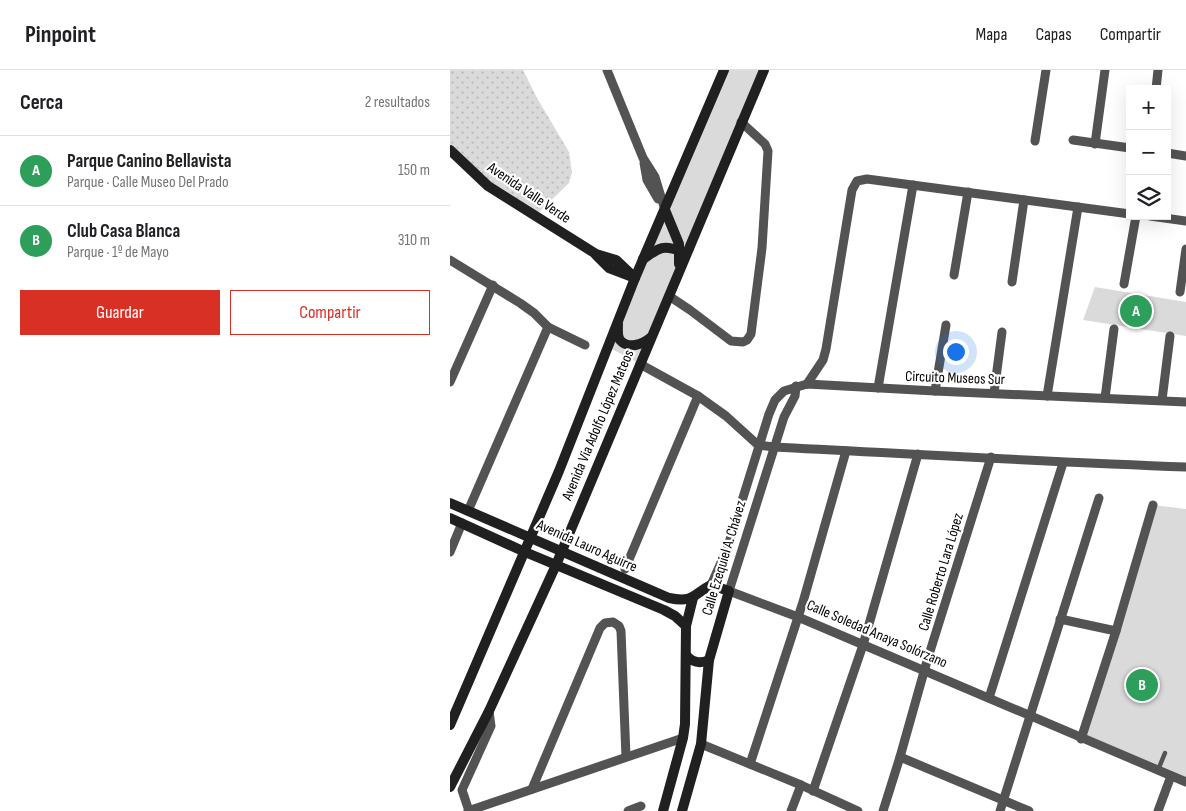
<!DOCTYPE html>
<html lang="es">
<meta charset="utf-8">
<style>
body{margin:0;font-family:"Sofia Sans Condensed",sans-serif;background:#f6f6f6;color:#202124}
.controls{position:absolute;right:15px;top:15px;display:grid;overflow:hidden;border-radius:0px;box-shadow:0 5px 20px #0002}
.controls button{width:45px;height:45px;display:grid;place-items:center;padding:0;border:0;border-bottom:1px solid #e0e0e0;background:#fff;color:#202124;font:25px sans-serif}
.you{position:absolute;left:505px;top:281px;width:18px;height:18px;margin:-12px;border:4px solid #fff;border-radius:50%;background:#1a73e8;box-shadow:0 0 0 8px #1a73e833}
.badge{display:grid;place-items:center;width:32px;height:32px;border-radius:50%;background:#d93025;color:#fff;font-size:16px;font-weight:700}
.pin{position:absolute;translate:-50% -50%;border:2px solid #fff;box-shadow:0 1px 5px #0006}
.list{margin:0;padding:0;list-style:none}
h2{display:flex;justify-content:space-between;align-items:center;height:65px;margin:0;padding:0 20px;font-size:21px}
h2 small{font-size:16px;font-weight:400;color:#757577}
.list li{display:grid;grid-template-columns:32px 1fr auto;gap:15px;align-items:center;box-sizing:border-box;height:70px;padding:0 20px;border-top:1px solid #e0e0e0}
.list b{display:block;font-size:19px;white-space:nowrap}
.list p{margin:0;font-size:16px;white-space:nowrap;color:#757577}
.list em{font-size:16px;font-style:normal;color:#757577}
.actions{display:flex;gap:10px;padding:15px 20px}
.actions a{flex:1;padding:11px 0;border:1px solid #d93025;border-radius:0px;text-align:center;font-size:18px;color:#d93025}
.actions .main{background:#d93025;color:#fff}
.icon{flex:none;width:28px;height:28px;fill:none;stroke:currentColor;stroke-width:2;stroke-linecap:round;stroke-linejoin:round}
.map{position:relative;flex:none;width:736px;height:741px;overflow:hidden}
header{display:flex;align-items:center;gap:30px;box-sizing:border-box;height:70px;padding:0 25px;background:#fff;border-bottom:1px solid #e0e0e0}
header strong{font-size:24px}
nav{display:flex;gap:28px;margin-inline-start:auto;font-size:18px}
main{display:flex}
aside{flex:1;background:#fff}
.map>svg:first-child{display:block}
.grass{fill:url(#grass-dots)}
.green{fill:#dadada}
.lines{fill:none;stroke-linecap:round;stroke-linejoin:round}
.lane{stroke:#535353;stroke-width:4.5}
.street{stroke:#535353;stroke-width:9}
.secondary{stroke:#202020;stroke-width:10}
.labels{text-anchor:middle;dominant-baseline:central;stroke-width:4.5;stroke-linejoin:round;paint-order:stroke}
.street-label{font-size:15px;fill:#000;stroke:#fff}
</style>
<header>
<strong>Pinpoint</strong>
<nav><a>Mapa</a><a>Capas</a><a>Compartir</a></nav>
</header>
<main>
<aside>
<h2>Cerca<small>2 resultados</small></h2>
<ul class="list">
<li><span class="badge" style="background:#2e9e5b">A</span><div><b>Parque Canino Bellavista</b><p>Parque · Calle Museo Del Prado</p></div><em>150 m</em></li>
<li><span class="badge" style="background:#2e9e5b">B</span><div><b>Club Casa Blanca</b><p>Parque · 1º de Mayo</p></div><em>310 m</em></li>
</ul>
<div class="actions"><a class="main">Guardar</a><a>Compartir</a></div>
</aside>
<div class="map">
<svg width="736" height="741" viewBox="0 0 736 741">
<defs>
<pattern id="grass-dots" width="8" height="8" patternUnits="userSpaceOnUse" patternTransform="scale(1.25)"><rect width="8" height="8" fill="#dadada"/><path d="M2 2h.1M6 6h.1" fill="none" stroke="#b9b9b9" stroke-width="1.8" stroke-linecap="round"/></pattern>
</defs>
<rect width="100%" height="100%" fill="#fff"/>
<polygon class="grass" points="0,0 73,0 87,28 119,82 122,102 119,113 85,146 0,80"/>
<g class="green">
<polygon points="274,0 314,0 190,294 158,277"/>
<polygon points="645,217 736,232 736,266 633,250"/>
<polygon points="703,435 736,439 736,713 631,669"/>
</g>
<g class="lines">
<polyline class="lane" points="708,700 715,683"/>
<g class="street">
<polyline points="157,0 193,88 205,107 215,140"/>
<polyline points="706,19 708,0"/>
<polyline points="623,70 680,78"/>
<polyline points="585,71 596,0"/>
<polyline points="645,74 655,0"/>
<polyline points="717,83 736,86"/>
<polyline points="194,93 197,110 208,129"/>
<polyline points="700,146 736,151"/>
<polyline points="0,190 70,233 84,243 98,257 135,275"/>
<polyline points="504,205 518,122"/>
<polyline points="562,212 574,130"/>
<polyline points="674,214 686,146"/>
<polyline points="730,222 736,179"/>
<polyline points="219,226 240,240 281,271 293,272 297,270 301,264 312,178 318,81 315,74 291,52"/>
<path d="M190 294 248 326 276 346 308 375 324 377C462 384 599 392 736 397"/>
<polyline points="0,312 43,215"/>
<polyline points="357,314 373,290 376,279 402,120 407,111 417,109 680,144"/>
<polyline points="346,316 345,326 334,347 279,521 348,547 736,712"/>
<polyline points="428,318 463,115"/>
<polyline points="485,321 496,255"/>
<polyline points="544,323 552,262"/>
<polyline points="597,326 628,137"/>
<polyline points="655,328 664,259"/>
<polyline points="712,330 720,266"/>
<polyline points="18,441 98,257"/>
<polyline points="0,482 12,453"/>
<polyline points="175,499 248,326"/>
<polyline points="261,515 277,479 319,344 325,330 334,321 357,314 485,321 736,332"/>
<polyline points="610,549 666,561"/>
<polyline points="539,628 613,393"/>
<polyline points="631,669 666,561 703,435"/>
<polyline points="251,674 351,715 408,741"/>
<polyline points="450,687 579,741"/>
<polyline points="300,694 353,532 396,381"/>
<polyline points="82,719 150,558 155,553 163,552 169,556 171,561 176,687"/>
<polyline points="363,721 413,575 468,384"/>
<polyline points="18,741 233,668"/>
<polyline points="19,741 12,720 41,656 39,641"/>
<polyline points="178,741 191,736"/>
<polyline points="341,741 351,715"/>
<polyline points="433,741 450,687 477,591 541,387"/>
<polyline points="550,741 649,428"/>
<polyline points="708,741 721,706"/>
</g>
<g class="secondary">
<polyline points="0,80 38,116 146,184 166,190 185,208"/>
<polyline points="215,140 229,174 229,194"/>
<polyline points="146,185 159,198 180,206"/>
<path d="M193 189C208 179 212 174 230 181"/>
<path d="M168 254C168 259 167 266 170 270 178 280 193 274 200 268"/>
<path d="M0 433 219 528C244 533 242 525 261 515L279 521 259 590 251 674 232 741"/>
<polyline points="0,448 75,482 214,540 225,546 236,556"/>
<path d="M236 585C243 593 250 594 259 590"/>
<polyline points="0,655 109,401 185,208 274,0"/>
<polyline points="0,717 39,641 106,495 314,0"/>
<polyline points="213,741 233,668 235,654 236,556 243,528"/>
</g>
</g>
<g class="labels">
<g class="street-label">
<text transform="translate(79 123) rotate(34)">Avenida Valle Verde</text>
<text transform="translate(505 308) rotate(2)">Circuito Museos Sur</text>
<text transform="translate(148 355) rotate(-67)">Avenida Via Adolfo López Mateos</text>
<text transform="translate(137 476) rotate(24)">Avenida Lauro Aguirre</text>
<text transform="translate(274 488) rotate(-73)">Calle Ezequiel A. Chávez</text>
<text transform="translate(491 502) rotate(-73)">Calle Roberto Lara López</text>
<text transform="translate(427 564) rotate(23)">Calle Soledad Anaya Solórzano</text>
</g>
</g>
</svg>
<div class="controls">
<button>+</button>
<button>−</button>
<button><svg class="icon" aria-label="layers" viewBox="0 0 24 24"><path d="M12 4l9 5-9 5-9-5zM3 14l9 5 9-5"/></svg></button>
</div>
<div class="you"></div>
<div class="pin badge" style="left:686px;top:241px;background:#2e9e5b">A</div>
<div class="pin badge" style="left:692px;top:615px;background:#2e9e5b">B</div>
</div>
</main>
